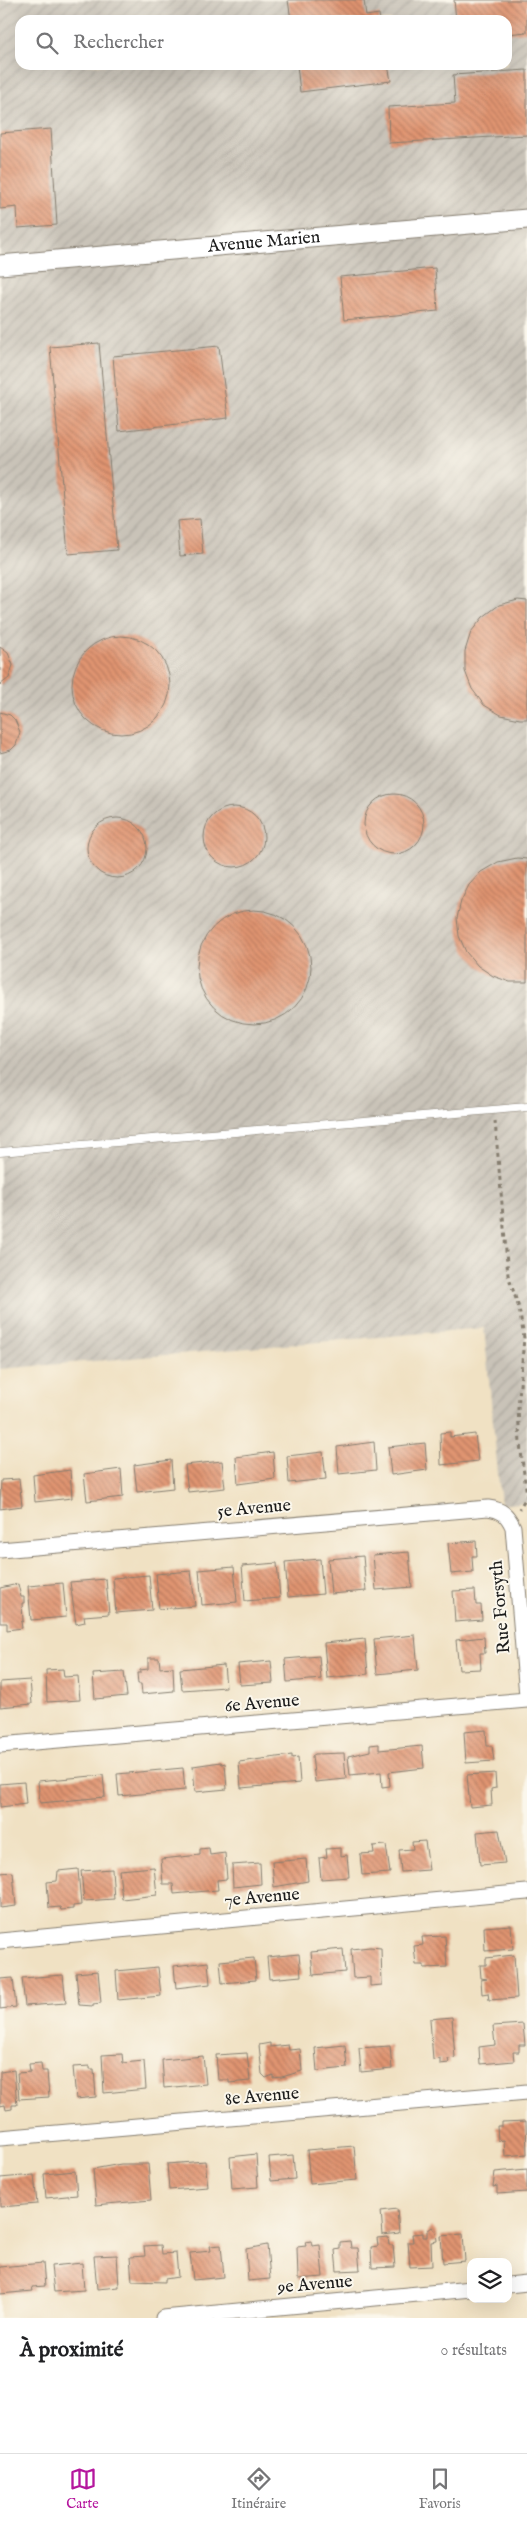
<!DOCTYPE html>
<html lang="fr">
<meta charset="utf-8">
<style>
body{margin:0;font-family:"IM FELL English",serif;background:#f2f2f2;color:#202124}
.controls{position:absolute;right:15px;bottom:15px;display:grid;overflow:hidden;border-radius:10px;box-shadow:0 5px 20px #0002}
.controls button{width:45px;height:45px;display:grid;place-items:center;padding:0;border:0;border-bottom:1px solid #e0e0e0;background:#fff;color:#202124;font:25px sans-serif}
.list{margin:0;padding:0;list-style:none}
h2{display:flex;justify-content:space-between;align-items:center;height:65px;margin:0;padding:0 20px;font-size:21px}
h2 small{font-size:16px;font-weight:400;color:#757577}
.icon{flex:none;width:28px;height:28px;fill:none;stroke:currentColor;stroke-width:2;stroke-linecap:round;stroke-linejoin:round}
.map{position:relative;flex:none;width:527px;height:2318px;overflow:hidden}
.search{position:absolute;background:#fff;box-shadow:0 5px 20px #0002;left:15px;right:15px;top:15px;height:55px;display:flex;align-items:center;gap:12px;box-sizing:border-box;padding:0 18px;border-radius:15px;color:#757577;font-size:19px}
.sheet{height:135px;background:#fff}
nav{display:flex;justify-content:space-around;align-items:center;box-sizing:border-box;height:70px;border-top:1px solid #e0e0e0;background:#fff;font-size:14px;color:#757577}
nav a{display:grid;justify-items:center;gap:2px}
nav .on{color:#b5179e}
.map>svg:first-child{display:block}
.industrial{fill:url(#industrial-furrows);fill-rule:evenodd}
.building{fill:url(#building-back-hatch)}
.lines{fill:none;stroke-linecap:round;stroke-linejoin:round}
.service-casing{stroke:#867e70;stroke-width:9}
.minor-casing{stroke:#867e70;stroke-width:17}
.tertiary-casing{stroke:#867e70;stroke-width:21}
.path{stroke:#867e70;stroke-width:3;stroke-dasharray:4 4;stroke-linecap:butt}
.service{stroke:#fff;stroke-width:8}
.minor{stroke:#fff;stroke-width:15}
.tertiary{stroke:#fff;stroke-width:19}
.labels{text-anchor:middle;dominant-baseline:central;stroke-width:4;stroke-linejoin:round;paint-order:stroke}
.street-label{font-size:18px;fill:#1c1c1c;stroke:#fbf7ec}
</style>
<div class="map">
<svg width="527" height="2318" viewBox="0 0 527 2318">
<defs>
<pattern id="industrial-furrows" width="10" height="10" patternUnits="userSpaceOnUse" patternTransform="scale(1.25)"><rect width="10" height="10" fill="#c9c3b8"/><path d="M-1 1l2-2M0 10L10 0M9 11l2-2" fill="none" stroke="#aca79e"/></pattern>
<pattern id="building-back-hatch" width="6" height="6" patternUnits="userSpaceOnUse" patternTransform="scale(1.25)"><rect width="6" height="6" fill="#e09471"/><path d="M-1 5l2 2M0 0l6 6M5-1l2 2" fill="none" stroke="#b5785c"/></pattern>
</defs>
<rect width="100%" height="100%" fill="#fbf7ec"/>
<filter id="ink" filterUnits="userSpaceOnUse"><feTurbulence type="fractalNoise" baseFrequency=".02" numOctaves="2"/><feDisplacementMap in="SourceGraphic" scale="10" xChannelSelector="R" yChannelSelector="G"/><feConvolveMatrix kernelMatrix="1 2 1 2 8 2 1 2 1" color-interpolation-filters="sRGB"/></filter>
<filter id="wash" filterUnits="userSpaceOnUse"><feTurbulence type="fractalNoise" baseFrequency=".0096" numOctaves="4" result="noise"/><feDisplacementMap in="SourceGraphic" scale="20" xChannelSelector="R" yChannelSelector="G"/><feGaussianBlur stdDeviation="1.12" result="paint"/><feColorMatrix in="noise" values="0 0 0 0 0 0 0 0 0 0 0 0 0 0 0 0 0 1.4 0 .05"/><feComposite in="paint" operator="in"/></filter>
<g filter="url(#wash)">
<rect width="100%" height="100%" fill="#f0e1c3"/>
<path class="industrial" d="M0 0H527V1502L501 1505 484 1328 0 1369ZM20 20H507V65H20Z"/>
<g id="blocks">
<g class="building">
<polygon points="288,0 364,0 366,16 379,14 380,20 291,20"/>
<polygon points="454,0 527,0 527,32 507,34 507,20 456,20"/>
<polygon points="297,65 388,65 391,81 300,92"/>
<polygon points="527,70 527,135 389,143 388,107 455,103 453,75"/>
<polygon points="51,129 57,225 18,228 17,207 0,209 0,133"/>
<polygon points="435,268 438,311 344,320 340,277"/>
<polygon points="99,343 117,550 68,554 50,347"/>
<polygon points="219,346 228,418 119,431 113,356"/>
<polygon points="200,519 203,554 180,556 177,521"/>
<polygon points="518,600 527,601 527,719 520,719 501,715 484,705 472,689 465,671 465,651 471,632 483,617 499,605"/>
<circle cx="121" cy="685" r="49"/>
<polygon points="0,647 8,653 13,665 9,678 0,685"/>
<polygon points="0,712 10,715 15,720 20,732 16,745 11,750 0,753"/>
<circle cx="394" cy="824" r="30"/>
<circle cx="234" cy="837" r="30"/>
<circle cx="117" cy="848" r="30"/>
<polygon points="517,858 527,859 527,982 510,982 493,976 478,966 466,952 459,936 457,918 461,901 469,885 481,872 498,862"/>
<circle cx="254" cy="967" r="57"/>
<polygon points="450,1432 450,1437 475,1434 478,1461 441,1465 440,1433"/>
<polygon points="374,1442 376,1470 339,1474 337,1447"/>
<polygon points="425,1443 427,1470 391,1475 388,1447"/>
<polygon points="273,1452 275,1479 238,1484 236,1457"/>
<polygon points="323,1452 326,1479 289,1483 287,1456"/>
<polygon points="171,1460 173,1488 137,1492 134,1465"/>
<polygon points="222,1461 225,1488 188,1492 185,1465"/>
<polygon points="121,1469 123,1497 87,1501 84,1474"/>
<polygon points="70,1470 72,1498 35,1502 33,1475"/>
<polygon points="19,1479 22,1506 0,1509 1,1480"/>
<polygon points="476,1541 477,1556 472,1556 473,1572 451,1574 448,1543"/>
<polygon points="409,1552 412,1587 376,1590 373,1555"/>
<polygon points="363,1556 366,1591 331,1594 328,1559"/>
<polygon points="320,1559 323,1594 288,1597 285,1562"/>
<polygon points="277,1563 280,1598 245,1601 242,1566"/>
<polygon points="234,1567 237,1602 202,1605 199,1570"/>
<polygon points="191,1571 195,1606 159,1609 156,1574"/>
<polygon points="149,1575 152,1610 116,1613 113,1578"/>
<polygon points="106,1579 109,1614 84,1616 85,1622 76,1624 70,1582"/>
<polygon points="63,1583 66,1617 31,1620 28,1586"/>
<polygon points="18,1584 21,1597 24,1597 24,1603 22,1603 23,1621 21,1622 22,1628 7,1630 7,1623 0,1623 0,1588"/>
<polygon points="475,1590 476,1605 481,1605 482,1620 455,1622 453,1591"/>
<polygon points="415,1635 418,1670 377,1674 374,1639"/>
<polygon points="484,1637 485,1653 480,1653 481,1669 459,1670 456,1640"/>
<polygon points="365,1639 368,1674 327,1678 324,1643"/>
<polygon points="319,1656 321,1679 287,1682 285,1659"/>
<polygon points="148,1658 159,1658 160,1668 173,1667 174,1691 142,1694 141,1684 138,1684 137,1673 140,1673 140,1670 148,1669"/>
<polygon points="271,1661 273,1683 240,1685 238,1664"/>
<polygon points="224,1665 226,1687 182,1690 180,1669"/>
<polygon points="63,1669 64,1677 78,1676 80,1700 47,1702 46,1670"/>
<polygon points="124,1672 127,1696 95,1699 93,1674"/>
<polygon points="30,1680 32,1704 0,1707 0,1682"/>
<polygon points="486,1730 487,1746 492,1746 494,1761 466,1763 464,1732"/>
<polygon points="379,1744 379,1750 422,1746 424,1768 389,1772 390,1786 382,1787 381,1772 350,1775 348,1756 370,1751 370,1745"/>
<polygon points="344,1753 346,1779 315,1782 312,1756 315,1754"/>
<polygon points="292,1755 292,1758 298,1757 300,1783 241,1788 239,1762"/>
<polygon points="221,1762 222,1764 225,1763 227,1789 195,1792 193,1766"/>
<polygon points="183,1768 185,1790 119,1796 117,1774"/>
<polygon points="495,1773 496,1788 491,1789 492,1805 470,1807 467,1775"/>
<polygon points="103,1775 105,1797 40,1803 38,1781"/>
<polygon points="24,1782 26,1804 0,1807 0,1784"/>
<polygon points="499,1830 505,1863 480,1865 477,1832"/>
<polygon points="425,1841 429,1870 401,1872 399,1850 413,1849 412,1842"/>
<polygon points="386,1845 390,1873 362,1875 360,1854 374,1853 373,1846"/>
<polygon points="209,1848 210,1855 225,1853 227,1879 217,1880 218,1890 174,1894 173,1884 163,1884 161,1859 200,1855 200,1849"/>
<polygon points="341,1848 341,1856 347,1855 349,1877 321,1879 319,1858 327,1857 326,1849"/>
<polygon points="306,1859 308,1881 274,1887 272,1862"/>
<polygon points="260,1863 261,1884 233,1887 232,1865"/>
<polygon points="154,1867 157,1895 122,1899 119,1870"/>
<polygon points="78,1869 81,1905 73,1906 73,1909 61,1910 60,1907 49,1908 47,1882 57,1881 58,1871"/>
<polygon points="112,1869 114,1899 84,1901 81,1871"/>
<polygon points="13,1872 16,1906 0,1908 0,1873"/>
<polygon points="511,1925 513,1949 485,1951 484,1927"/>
<polygon points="445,1936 447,1967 424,1968 424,1965 416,1965 414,1946 423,1945 422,1937"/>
<polygon points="370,1947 381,1948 382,1985 370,1986 370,1977 353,1978 351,1949"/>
<polygon points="343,1949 345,1972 313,1975 311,1952"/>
<polygon points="299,1954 301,1976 269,1979 267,1957"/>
<polygon points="514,1955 517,1998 489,2000 488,1993 482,1994 481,1980 487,1979 481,1978 480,1965 486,1965 486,1958"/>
<polygon points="254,1958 256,1980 222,1983 220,1961"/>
<polygon points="208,1962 210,1984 176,1988 174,1966"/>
<polygon points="158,1967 161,1996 118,2000 116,1971"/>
<polygon points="98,1971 101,2003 93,2004 93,2006 79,2005 76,1973"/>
<polygon points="63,1975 66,2003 25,2006 22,1978"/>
<polygon points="13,1978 16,2007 0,2009 0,1979"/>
<polygon points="452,2017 455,2058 448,2059 449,2063 440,2064 440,2059 433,2060 430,2019"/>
<polygon points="523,2024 525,2045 519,2045 519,2052 513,2052 514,2061 480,2064 479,2047 495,2045 493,2026"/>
<polygon points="270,2043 270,2047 288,2045 289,2050 300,2049 302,2071 282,2077 273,2078 273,2075 266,2078 262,2074 259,2045"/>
<polygon points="345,2045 347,2068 317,2071 315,2048"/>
<polygon points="390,2046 392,2069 361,2072 359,2048"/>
<polygon points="247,2053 250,2081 229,2083 229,2080 218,2080 216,2055"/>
<polygon points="122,2054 123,2063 144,2061 146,2089 104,2093 102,2055"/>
<polygon points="203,2056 206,2084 164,2088 162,2060"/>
<polygon points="41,2063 42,2071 47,2071 49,2097 19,2099 17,2073 30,2072 29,2064"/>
<polygon points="90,2066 90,2069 94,2069 96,2097 76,2099 73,2067"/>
<polygon points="14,2070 17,2105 12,2105 12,2109 6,2110 5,2105 0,2106 0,2072"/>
<polygon points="526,2121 527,2154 505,2156 504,2140 498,2141 497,2126 502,2126 502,2122"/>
<polygon points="354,2146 357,2180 310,2184 307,2150"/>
<polygon points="256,2154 258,2187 232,2189 230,2157"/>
<polygon points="293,2155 295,2179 271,2181 269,2157"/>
<polygon points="205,2161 208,2187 169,2190 167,2164"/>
<polygon points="121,2164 148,2164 151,2200 96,2205 93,2169"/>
<polygon points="527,2169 527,2192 497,2194 497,2186 493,2187 495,2172"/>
<polygon points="75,2171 77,2195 46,2198 44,2174"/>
<polygon points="34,2175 37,2204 0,2207 0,2178"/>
<polygon points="397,2209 399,2233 383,2235 381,2211"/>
<polygon points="432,2227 436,2232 437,2241 431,2242 432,2266 410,2267 408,2242 413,2242 412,2234 423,2233 423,2237 427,2237 427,2231"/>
<polygon points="463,2234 465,2261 443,2263 441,2236"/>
<polygon points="388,2237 389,2245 393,2245 395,2267 372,2268 371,2247 378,2246 377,2238"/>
<polygon points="311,2241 312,2246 320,2245 323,2277 298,2279 297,2247 306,2246 305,2242"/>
<polygon points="350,2241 351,2248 358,2248 360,2270 337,2271 335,2250 340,2249 340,2242"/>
<polygon points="161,2245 162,2254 176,2253 178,2277 165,2279 165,2282 132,2281 130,2257 145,2256 144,2246"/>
<polygon points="221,2245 224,2277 193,2280 190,2253 211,2251 210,2246"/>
<polygon points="267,2245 270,2279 248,2281 246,2249"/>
<polygon points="117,2255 119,2287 97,2289 94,2256"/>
<polygon points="43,2263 45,2286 32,2287 33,2291 0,2294 0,2267"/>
<polygon points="82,2263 84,2290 54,2292 51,2266"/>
</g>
</g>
</g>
<g filter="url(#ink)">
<use href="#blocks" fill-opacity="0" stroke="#867e70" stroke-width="1"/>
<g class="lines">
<g class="service-casing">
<polyline id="service" points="0,1152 527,1107"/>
</g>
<g class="minor-casing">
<g id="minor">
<path d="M0 1550 488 1508C502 1510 507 1514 513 1527L527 1696"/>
<polyline points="0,1745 527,1700"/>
<polyline points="0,1941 527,1892"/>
<polyline points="0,2138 527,2092"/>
<polyline points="508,2285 527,2283"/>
<polyline points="163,2318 471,2289"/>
</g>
</g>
<g class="tertiary-casing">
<g id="tertiary">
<path id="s1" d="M0 265 527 219"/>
</g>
</g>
<polyline class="path" points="495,1121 508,1275 519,1308 524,1338 518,1409 520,1444 527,1496 519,1509"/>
<use href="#service" class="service"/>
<use href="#minor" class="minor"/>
<use href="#tertiary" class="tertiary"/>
</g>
</g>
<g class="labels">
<g class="street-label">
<text stroke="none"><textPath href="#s1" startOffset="265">Avenue Marien</textPath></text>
<text transform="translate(254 1509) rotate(-5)">5e Avenue</text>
<text transform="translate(501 1607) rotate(-95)">Rue Forsyth</text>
<text transform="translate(262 1704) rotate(-5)">6e Avenue</text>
<text transform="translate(262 1898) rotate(-5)">7e Avenue</text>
<text transform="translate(262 2097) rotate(-5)">8e Avenue</text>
<text transform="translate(315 2285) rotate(-5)">9e Avenue</text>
</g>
</g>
</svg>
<div class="controls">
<button><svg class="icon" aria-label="layers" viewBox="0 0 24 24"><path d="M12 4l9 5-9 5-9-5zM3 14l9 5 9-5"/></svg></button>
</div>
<div class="search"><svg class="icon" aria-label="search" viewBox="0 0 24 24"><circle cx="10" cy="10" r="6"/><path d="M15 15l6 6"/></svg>Rechercher</div>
</div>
<section class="sheet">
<h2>À proximité<small>0 résultats</small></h2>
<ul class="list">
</ul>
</section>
<nav>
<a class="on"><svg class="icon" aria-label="map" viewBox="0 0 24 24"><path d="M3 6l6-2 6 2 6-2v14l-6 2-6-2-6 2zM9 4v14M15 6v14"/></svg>Carte</a>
<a><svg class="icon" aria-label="directions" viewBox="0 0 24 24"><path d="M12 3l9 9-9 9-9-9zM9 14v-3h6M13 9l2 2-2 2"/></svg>Itinéraire</a>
<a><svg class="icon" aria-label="saved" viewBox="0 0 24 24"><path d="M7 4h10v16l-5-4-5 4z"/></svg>Favoris</a>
</nav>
